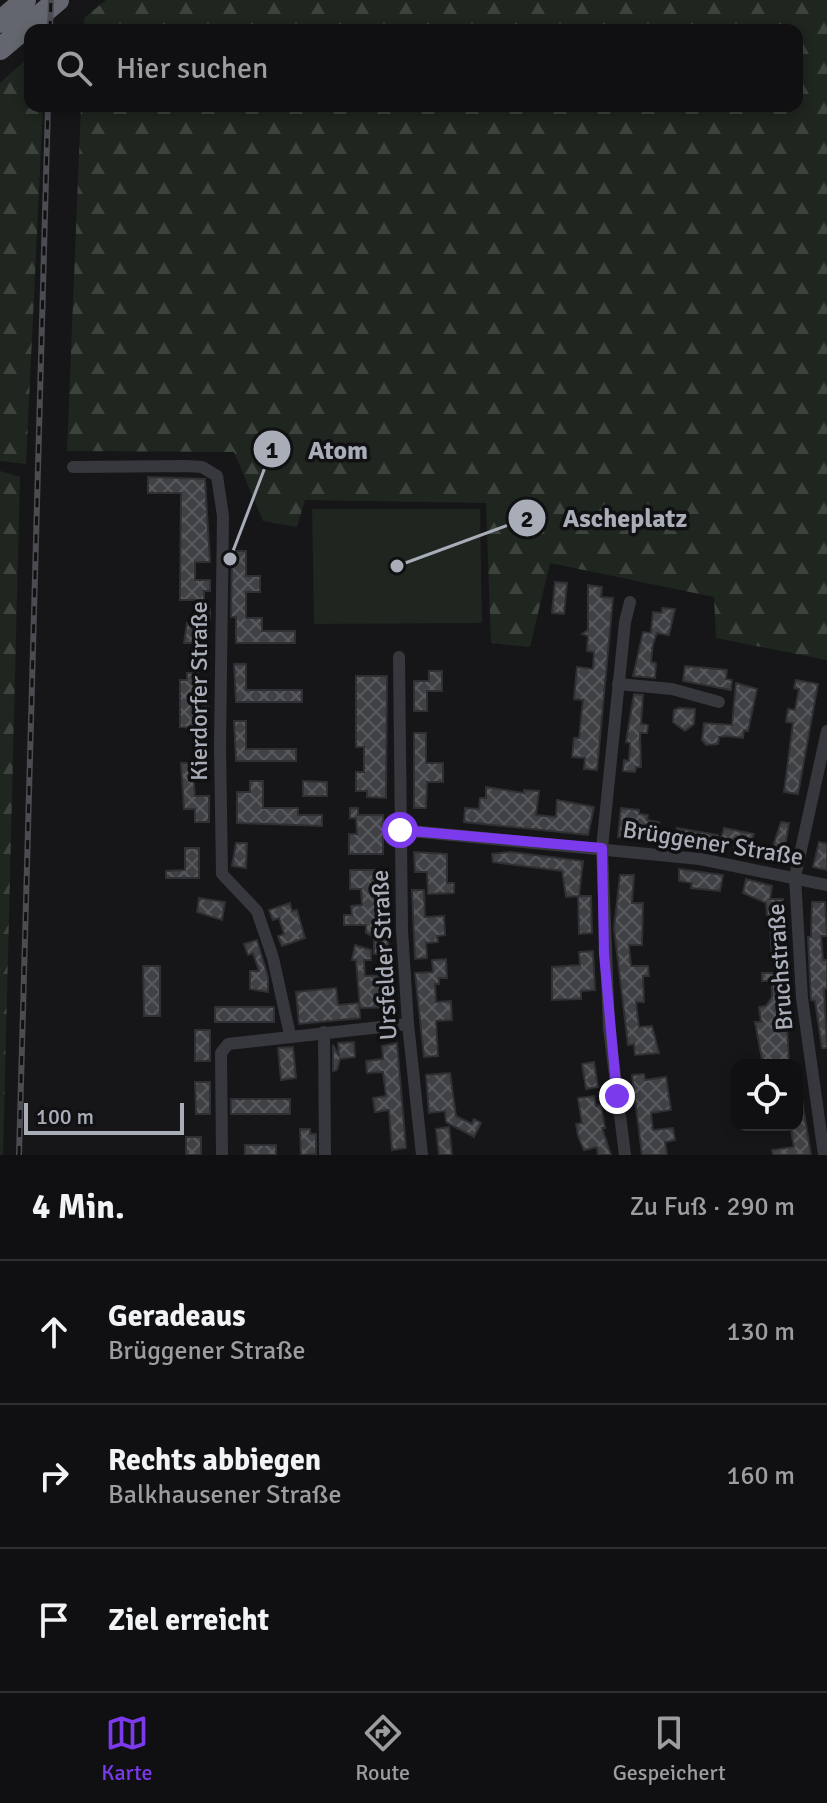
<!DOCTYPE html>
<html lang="de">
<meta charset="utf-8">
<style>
body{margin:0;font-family:Signika,sans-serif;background:#19191b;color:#f1f3f6}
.controls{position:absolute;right:24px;bottom:24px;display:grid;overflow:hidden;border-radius:16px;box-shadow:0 4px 12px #0003}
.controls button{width:72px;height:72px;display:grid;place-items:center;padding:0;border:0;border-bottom:2px solid #303032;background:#101012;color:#f1f3f6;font:40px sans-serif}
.scale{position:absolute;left:24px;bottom:20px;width:160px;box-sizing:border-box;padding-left:8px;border:4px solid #a8adb8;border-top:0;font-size:22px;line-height:28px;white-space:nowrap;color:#a8adb8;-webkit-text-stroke:6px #111113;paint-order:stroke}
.stop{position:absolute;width:24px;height:24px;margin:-18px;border:6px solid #7c3aed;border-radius:50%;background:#fff}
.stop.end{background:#7c3aed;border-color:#fff;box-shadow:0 2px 8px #0008}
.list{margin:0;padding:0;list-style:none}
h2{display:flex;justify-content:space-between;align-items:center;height:104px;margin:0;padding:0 32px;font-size:34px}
h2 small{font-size:26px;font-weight:400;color:#9c9d9f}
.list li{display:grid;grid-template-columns:52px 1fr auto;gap:24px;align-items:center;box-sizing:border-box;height:144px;padding:0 32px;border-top:2px solid #303032}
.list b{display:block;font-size:30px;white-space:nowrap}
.list p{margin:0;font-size:26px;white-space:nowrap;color:#9c9d9f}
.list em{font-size:26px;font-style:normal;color:#9c9d9f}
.icon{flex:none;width:44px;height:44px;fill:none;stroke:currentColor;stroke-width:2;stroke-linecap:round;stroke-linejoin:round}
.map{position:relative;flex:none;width:827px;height:1155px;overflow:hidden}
.search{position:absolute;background:#101012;box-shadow:0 4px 12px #0003;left:24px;right:24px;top:24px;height:88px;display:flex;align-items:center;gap:20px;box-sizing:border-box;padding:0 28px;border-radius:16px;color:#9c9d9f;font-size:30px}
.sheet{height:536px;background:#101012}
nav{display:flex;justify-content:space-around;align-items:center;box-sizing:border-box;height:112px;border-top:2px solid #303032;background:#101012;font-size:22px;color:#9c9d9f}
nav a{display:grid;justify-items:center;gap:4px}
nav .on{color:#7c3aed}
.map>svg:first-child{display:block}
.forest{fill:url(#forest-firs)}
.park{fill:#1e261f}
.building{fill:url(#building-cross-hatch);stroke:#303034;stroke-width:2}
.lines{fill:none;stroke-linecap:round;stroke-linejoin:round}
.minor{stroke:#37383d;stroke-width:12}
.motorway{stroke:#63666e;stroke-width:22}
.rail-casing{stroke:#4a4c52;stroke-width:6}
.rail{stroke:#111113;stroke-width:3;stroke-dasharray:9;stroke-linecap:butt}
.route{stroke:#7c3aed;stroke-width:10}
.labels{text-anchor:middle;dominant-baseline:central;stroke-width:7;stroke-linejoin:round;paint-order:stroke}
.street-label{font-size:24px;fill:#a8adb8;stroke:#111113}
.leader{fill:none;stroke:#a8adb8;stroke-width:3}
.callout-dot{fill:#a8adb8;stroke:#111113;stroke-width:3}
.mark-label{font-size:24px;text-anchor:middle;font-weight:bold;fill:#111}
.callout-label{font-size:26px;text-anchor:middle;font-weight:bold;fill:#a8adb8;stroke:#111113;stroke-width:7;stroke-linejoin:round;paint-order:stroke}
</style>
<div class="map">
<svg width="827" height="1155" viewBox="0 0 827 1155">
<defs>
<pattern id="forest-firs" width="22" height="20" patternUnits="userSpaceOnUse" patternTransform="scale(2)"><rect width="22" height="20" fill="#1e261f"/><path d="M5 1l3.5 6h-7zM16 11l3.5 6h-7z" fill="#3c433d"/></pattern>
<pattern id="building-cross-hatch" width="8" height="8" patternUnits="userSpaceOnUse" patternTransform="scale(2)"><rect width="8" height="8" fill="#404145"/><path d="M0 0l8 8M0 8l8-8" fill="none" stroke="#595a5e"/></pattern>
</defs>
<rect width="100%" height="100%" fill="#161618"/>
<g class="forest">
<polygon points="106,0 827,0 827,660 716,638 714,597 550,563 530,647 491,643 486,503 305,500 297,527 263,521 234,452 67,451 81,106 797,106 797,30 84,30 84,18"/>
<polygon points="30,56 30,106 43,106 26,464 0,461 0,83"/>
<polygon points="0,471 20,477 3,1155 0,1155"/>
</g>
<polygon class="park" points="312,509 480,509 482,623 314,624"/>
<g class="building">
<polygon points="148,477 205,479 210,562 195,562 195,580 210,580 210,591 204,591 204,609 210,609 210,620 195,619 195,600 180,600 181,493 148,493"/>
<polygon points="232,551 246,551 246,576 260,576 260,592 246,592 246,618 262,618 262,631 295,631 295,643 236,643 236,617 231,617"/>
<polygon points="555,582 567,583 564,614 552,613"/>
<polygon points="588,585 602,587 601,597 613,598 597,770 584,769 585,758 572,757 574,738 579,738 583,700 574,699 577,667 593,669 594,652 587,651 588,636 582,634 588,630"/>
<polygon points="662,608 675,609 669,635 657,633 653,644 651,662 656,663 655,678 633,676 643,632 651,633 653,612 662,613"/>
<polygon points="187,623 198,623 198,642 208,642 208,668 194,668 194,643 184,643"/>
<polygon points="234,664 246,664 246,690 302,690 302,702 236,702"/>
<polygon points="685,666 727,670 726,679 732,680 731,690 683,681"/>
<polygon points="429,671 442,671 442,691 427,691 427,711 414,711 414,681 429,681"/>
<polygon points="187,673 198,673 199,693 208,694 208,723 200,723 200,728 180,727 180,680 187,680"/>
<polygon points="356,676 387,676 386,798 367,797 367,791 356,791 356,772 364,772 364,747 356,747"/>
<polygon points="796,680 818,684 798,794 784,792 793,723 786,722 788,709 795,710 799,689 794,688"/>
<polygon points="736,683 757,689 748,731 744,730 743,738 726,736 719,737 718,744 706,745 702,740 704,723 732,725"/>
<polygon points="634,694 643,695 641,724 648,725 647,733 640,733 641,767 636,767 635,772 623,771 624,760 629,761 630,743 626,742"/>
<polygon points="679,708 695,709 694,724 685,731 673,722 674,710"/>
<polygon points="234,721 246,721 246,749 296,749 296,761 236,761"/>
<polygon points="414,733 426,733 426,763 443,763 443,782 427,782 426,808 414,808"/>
<polygon points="194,736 203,745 208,745 209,771 196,771 194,784 195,796 209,796 209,822 195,822 195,809 184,809 181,763 194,763"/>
<polygon points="250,781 263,781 263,808 298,808 298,815 322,815 322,826 237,823 237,792 250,792"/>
<polygon points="303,781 327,782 327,796 303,796"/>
<polygon points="486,787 524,793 524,790 539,791 536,815 556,817 557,800 594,807 588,835 464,822 465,808 479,809 480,798 486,798"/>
<polygon points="350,808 358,808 358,815 383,815 383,854 349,854 349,834 357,834 356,818 350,818"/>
<polygon points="621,808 639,810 639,814 648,815 647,820 659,822 657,841 618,837"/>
<polygon points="781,822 789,823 783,858 770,855"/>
<polygon points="677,828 718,835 716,849 675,843"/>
<polygon points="724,828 754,834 746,854 734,852 734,842 721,839"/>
<polygon points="819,842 827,844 827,870 813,867"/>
<polygon points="236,843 247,843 246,868 232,866"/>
<polygon points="185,848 199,848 199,878 166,878 166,871 185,870"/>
<polygon points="414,852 447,854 447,883 454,883 454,893 428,894 427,872 415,872"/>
<polygon points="511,852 583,861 579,896 591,896 592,933 579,934 578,896 566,897 562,871 493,862 492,854"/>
<polygon points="679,869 723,875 720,891 691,888 692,883 679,881"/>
<polygon points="350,870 383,870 389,953 374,954 374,937 366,933 366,925 344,925 344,915 352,915 351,906 362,905 361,889 350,889"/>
<polygon points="620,875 634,875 632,903 643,903 642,945 629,945 631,966 648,966 649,976 643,976 644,1002 636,1002 639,1027 652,1026 659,1053 635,1055 634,1044 628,1045 614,928"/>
<polygon points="746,879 772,886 770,899 783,899 783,957 772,958 770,926 778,926 767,915 766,903 743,893"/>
<polygon points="412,890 424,890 425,917 444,916 445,935 437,936 438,942 426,943 427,958 415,959"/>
<polygon points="199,898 225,902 222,920 197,912"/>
<polygon points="812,902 825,902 827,936 821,936 823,960 827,960 827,989 824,989 827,1048 822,1048 815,1001 811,1000 808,937 811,937"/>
<polygon points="290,903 292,911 297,910 305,938 282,946 278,936 284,934 279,918 273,920 269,910"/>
<polygon points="257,940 268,977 268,992 250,989 250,971 259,971 253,953 248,955 244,944"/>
<polygon points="355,945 371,950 371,960 364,960 365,976 392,975 394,1007 360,1008 356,960 352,960"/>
<polygon points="593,951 595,990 581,991 581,999 552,1000 552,967 580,965 579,952"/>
<polygon points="446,959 447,978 439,978 439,984 435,984 436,1002 451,1001 452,1020 436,1021 438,1056 424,1057 415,973 433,972 432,960"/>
<polygon points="143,966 160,966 160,1016 144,1016"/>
<polygon points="762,973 784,973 789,1063 763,1065 755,1022 761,1022 759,1007 766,1006 772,997 772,981 762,981"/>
<polygon points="336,988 338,1005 359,1003 360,1018 299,1024 296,992"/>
<rect x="215" y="1007" width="59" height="15"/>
<rect x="195" y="1030" width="15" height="31"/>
<polygon points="354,1042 355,1057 340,1059 337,1070 333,1071 333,1045 339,1056 338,1043"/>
<polygon points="397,1043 406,1148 392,1150 389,1110 375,1112 373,1098 386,1096 383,1072 367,1073 366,1061 383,1059 382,1046"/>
<polygon points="293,1047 296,1078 281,1080 278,1048"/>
<polygon points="594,1062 598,1087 586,1089 582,1064"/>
<polygon points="450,1073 456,1116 472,1124 474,1119 481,1123 474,1137 446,1122 445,1111 429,1113 426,1075"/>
<polygon points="644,1074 645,1080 666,1077 671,1110 651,1113 653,1130 673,1128 675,1140 665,1142 667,1155 642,1155 632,1075"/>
<polygon points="195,1082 210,1082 210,1114 196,1114"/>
<polygon points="594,1096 596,1106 601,1105 605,1128 602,1128 611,1155 598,1155 597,1147 584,1150 578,1136 576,1124 582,1123 578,1098"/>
<rect x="231" y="1099" width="59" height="15"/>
<polygon points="802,1100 811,1155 773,1155 772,1150 794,1147 790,1125 797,1125 797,1101"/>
<polygon points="449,1127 452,1155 439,1155 436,1129"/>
<polygon points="300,1129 310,1129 310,1134 316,1134 316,1154 301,1155"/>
<rect x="186" y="1137" width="15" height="18"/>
<rect x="245" y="1145" width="31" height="10"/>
</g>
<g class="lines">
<g class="minor">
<polyline points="73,467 187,466 202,467 217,476 223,516 220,746 222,874 257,911 273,958 290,1035"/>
<polyline points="399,657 402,930 408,1024 422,1155"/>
<polyline points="618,684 672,689 719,702"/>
<polyline points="400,830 700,859 827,885"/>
<polyline points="324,1032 325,1155"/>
<polyline points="222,1155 221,1053 228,1044 408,1024"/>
<polyline points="625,1155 609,1028 602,848 625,622 630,602"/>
<polyline points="824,1155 802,998 795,877 827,731"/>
</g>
<g class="motorway">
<polyline points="0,22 25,0"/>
<polyline points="0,49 58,0"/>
</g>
<g class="rail-casing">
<g id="rail">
<polyline points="50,30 51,0"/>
<polyline points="19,1155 48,106"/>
</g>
</g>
<use href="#rail" class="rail"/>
</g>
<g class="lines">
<polyline class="route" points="400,830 602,848 604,954 617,1096"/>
</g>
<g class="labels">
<g class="street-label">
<text transform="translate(199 691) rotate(-90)">Kierdorfer Straße</text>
<text transform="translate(713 843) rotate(9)">Brüggener Straße</text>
<text transform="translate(384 955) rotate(-93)">Ursfelder Straße</text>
<text transform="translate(780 967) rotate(-94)">Bruchstraße</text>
</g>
</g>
<path class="leader" d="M230 559L272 449M397 566L527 518"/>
<g class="callout-dot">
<circle cx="230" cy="559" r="8"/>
<circle cx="397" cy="566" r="8"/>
<circle cx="272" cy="449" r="20"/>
<circle cx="527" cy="518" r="20"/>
</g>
<g class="mark-label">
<text x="272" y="458">1</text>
<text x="527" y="527">2</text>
</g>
<g class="callout-label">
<text x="338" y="459">Atom</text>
<text x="625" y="527">Ascheplatz</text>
</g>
</svg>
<div class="controls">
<button><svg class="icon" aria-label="locate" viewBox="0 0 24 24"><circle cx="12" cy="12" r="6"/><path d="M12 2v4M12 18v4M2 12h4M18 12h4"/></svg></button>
</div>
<div class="scale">100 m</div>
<div class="stop" style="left:400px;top:830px"></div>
<div class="stop end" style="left:617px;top:1096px"></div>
<div class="search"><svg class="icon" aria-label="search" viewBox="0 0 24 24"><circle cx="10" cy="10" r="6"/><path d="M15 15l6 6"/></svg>Hier suchen</div>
</div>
<section class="sheet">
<h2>4 Min.<small>Zu Fuß · 290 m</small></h2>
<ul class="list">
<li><svg class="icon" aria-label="ahead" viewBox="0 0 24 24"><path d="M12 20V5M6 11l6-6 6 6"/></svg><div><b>Geradeaus</b><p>Brüggener Straße</p></div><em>130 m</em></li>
<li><svg class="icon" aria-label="right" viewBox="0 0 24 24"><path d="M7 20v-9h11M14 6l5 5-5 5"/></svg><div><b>Rechts abbiegen</b><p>Balkhausener Straße</p></div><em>160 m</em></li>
<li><svg class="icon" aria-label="arrive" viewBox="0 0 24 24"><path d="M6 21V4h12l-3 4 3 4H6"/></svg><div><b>Ziel erreicht</b></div></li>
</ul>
</section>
<nav>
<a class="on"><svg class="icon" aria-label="map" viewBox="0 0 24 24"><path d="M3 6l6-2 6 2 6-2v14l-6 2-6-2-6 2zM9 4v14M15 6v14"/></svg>Karte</a>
<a><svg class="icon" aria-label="directions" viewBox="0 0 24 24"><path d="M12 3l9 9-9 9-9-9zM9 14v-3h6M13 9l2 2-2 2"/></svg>Route</a>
<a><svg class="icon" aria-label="saved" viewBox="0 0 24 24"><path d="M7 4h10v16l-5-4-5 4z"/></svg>Gespeichert</a>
</nav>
